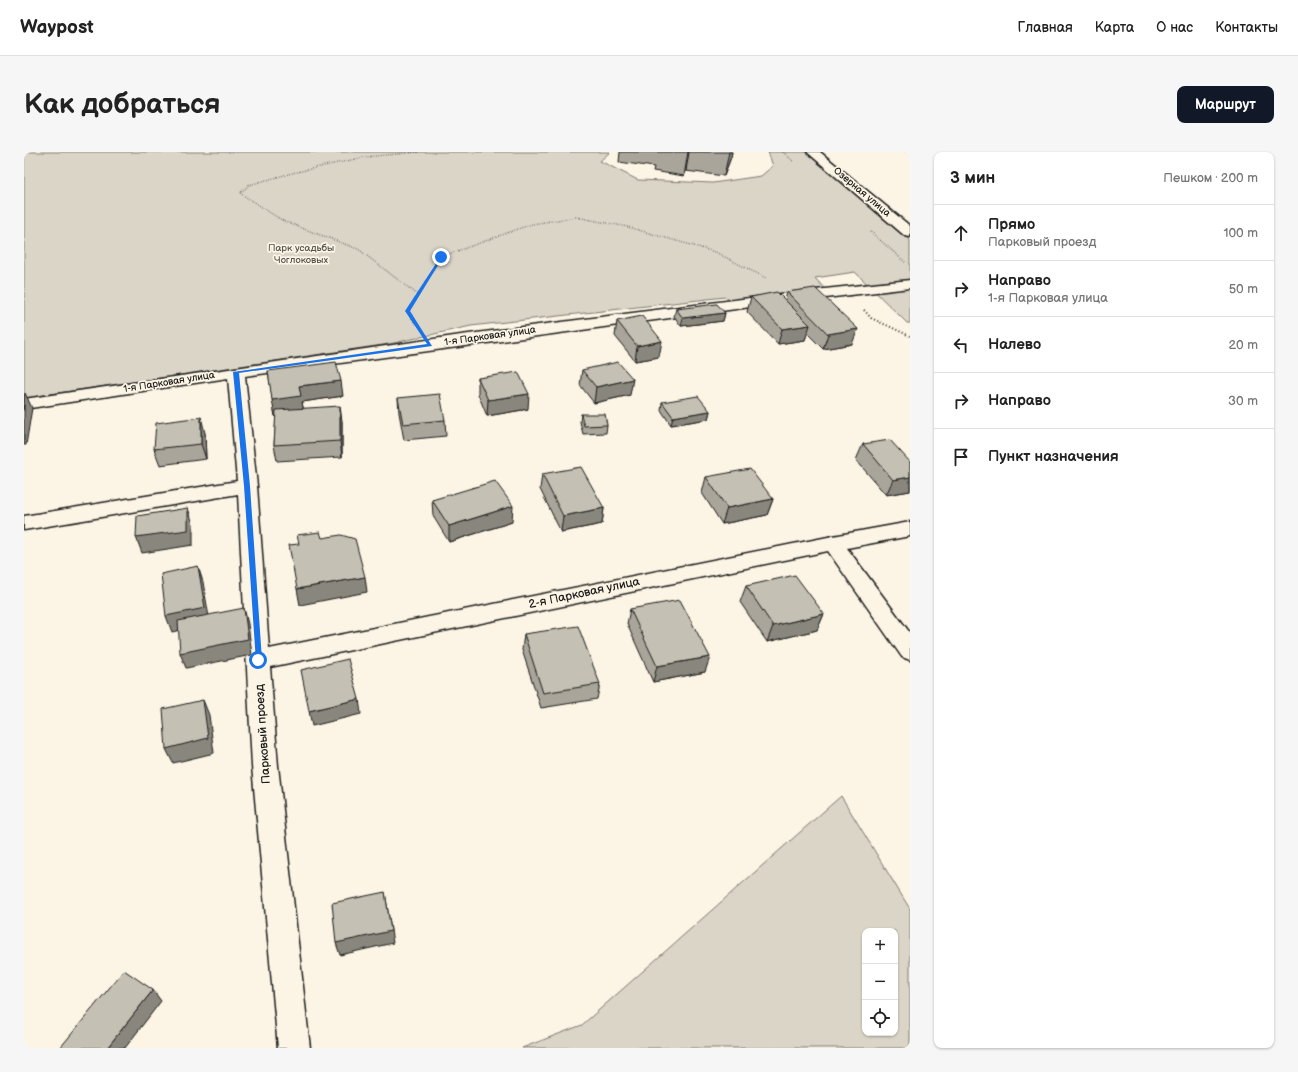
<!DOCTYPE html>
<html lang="ru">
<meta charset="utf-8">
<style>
body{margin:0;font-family:"Balsamiq Sans",sans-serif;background:#f6f6f6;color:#222}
.controls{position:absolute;right:12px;bottom:12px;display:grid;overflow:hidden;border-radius:8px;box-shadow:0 1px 3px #0004}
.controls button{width:36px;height:36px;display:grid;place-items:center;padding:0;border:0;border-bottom:1px solid #e0e0e0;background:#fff;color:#222;font:20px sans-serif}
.stop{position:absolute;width:12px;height:12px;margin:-9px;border:3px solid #1a73e8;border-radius:50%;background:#fff}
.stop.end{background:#1a73e8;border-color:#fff;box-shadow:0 1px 4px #0008}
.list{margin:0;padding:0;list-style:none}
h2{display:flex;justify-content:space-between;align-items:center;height:52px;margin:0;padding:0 16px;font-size:17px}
h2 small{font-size:13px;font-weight:400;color:#767676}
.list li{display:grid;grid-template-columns:26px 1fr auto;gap:12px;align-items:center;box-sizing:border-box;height:56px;padding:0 16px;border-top:1px solid #e0e0e0}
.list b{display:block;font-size:15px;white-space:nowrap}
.list p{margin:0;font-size:13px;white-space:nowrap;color:#767676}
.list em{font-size:13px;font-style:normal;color:#767676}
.icon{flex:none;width:22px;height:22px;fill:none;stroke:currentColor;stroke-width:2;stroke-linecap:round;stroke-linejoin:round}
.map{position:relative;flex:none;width:886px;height:896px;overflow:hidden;border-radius:8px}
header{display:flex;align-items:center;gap:24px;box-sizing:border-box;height:56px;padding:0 20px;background:#fff;border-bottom:1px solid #e0e0e0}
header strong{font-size:19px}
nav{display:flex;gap:22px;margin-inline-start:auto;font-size:14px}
.intro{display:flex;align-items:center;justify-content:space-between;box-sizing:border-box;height:96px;padding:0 24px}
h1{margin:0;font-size:28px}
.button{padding:10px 18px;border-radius:8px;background:#111827;color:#fff;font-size:14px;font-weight:700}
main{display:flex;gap:24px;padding:0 24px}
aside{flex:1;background:#fff;border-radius:8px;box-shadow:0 1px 3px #0004}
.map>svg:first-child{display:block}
.green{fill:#dbd5c8;stroke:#7c7872;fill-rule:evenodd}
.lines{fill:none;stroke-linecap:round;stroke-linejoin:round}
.minor-casing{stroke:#1c1c1c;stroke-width:3}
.major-casing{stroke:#1c1c1c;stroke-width:3}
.path-far1{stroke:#1c1c1c;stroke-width:1.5;stroke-dasharray:0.5 2;stroke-linecap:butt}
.path{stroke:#1c1c1c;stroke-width:2;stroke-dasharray:1 2.5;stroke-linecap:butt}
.minor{fill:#fcf5e5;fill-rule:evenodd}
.major{fill:#fcf5e5;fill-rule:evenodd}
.wall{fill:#a9a59a;stroke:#1c1c1c}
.shaded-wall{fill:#89867d;stroke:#1c1c1c}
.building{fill:#c4c0b3;stroke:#1c1c1c}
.route{fill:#1a73e8}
.labels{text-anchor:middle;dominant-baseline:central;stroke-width:3.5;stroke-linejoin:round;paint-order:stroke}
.far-street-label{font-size:10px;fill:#1c1c1c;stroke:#fcf5e5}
.far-park-label{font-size:10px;fill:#555450;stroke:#fcf5e5}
.street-label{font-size:12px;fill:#1c1c1c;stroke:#fcf5e5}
</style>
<header>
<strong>Waypost</strong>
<nav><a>Главная</a><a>Карта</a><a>О нас</a><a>Контакты</a></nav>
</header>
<div class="intro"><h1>Как добраться</h1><a class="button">Маршрут</a></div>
<main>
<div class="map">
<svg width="886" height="896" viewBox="0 0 886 896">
<rect width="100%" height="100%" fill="#fcf5e5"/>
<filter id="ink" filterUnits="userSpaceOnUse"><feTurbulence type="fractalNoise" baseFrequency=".025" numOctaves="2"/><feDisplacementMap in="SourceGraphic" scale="8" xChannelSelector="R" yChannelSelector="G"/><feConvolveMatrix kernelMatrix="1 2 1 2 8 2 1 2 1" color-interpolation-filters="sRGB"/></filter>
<g filter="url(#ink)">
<g class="green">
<polygon points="0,0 586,0 576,9 614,28 689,31 737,24 749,14 744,0 782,0 886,88 886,171 883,171 831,120 791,126 802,138 707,149 701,145 447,174 365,192 0,246"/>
<path d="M817 644 886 757V896H498L558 873ZM841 779H871V881H841Z"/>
</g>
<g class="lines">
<g class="minor-casing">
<polygon id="minor" points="886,128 886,136 734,154 221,224 233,334 245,497 809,384 886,370 886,384 823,396 886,481 886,508 878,505 804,399 246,515 254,614 286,896 254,896 228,614 214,342 0,378 0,364 213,329 204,226 0,257 0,247 437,183 772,140"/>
</g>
<g class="major-casing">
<polygon id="major" points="783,0 796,0 886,74 886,85 881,84"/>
</g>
<g class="path-far1">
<polyline points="394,0 341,5 264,22 225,33 216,41 259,69 334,97 394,143"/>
<polyline points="759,0 769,9"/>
<polyline points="882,0 886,3"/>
<polyline points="847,80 882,111"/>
<polyline points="390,149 417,105 508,72 552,65 604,75 691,100 742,126"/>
</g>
<g class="path">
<polyline points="391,148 384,159 392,172"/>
<polyline points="840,158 847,166 886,184"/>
</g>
<use href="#minor" class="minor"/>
<use href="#major" class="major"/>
</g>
<g class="wall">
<polygon points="596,0 708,0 707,5 700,24 662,19 660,24 629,19 630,15 595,10"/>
<polygon points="763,140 828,192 799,197 783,181 781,188 754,192 723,160 727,145 761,148"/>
<polygon points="652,157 701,161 699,169 657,174 650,164"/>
<polygon points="593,169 635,205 611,209 591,184"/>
<polygon points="558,218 606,243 570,251 556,233"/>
<polygon points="244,219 319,244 278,250 279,256 318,269 318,305 253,309 250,293 252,264 251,264"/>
<polygon points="454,226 504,257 463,264 454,242"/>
<polygon points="374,246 421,268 422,284 380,288 375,261"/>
<polygon points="638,250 686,259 684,267 647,273 637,258"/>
<polygon points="557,262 583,273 582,281 559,282 556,270"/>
<polygon points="181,281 182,307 136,313 130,297"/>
<polygon points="839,292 886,310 886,339 862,343 832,308"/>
<polygon points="518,322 580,356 578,372 537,380 516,337"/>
<polygon points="682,325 749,347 743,363 698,372 678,341"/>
<polygon points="408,348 488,370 425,390 409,364"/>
<polygon points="722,434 800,462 793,478 743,490 716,450"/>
<polygon points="606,457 681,520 629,530 603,472"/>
<polygon points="500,482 576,532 573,547 517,556 498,498"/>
</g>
<g class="shaded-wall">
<polygon points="664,0 665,0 662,19 660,24"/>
<polygon points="705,0 708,0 707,5 700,24"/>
<polygon points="701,161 699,169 657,174 659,166"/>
<polygon points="786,173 781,188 754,192 758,177"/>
<polygon points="834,177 828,192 799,197 804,182"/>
<polygon points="638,189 635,205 611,209 613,194"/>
<polygon points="609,227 606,243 570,251 572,235"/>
<polygon points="317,229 319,244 278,250 280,260 251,264 248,248 275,234"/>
<polygon points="1,241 8,256 2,293 0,293 0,246"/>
<polygon points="505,242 504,257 463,264 464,248"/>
<polygon points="316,254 318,269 318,305 316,289"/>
<polygon points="686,259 684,267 647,273 649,265"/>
<polygon points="177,265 181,281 182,307 177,292"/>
<polygon points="886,325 886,339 862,343 869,328"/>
<polygon points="749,347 743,363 698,372 703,356"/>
<polygon points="489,354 488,370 425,390 425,374"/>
<polygon points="164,356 169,372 169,393 118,401 112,385"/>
<polygon points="580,356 578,372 537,380 539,364"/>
<polygon points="174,414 179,430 186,471 148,480 142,464"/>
<polygon points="341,425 343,440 276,453 273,437"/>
<polygon points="220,456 224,472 228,503 162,516 156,501"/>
<polygon points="800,462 793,478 743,490 749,474"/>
<polygon points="686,505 681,520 629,530 633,514"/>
<polygon points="335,547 337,562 288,574 285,559"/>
<polygon points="179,548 185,563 190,601 149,611 142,597"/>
<polygon points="361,740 369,791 316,803 312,791"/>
<polygon points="129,838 137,849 101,896 83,896"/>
</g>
<g class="building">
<polygon points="791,136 834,177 804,182 763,140"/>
<polygon points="753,140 786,173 758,177 727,145"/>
<polygon points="693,152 701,161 659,166 652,157"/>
<polygon points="618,164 638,189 613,194 593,169"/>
<polygon points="312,210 317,229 275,234 277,244 248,248 244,219"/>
<polygon points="594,210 609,227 572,235 558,218"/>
<polygon points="494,220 505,242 464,248 454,226"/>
<polygon points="416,242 421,268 379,272 374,246"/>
<polygon points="674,244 686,259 649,265 638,250"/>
<polygon points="316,254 316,289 250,293 252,258"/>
<polygon points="557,262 581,262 583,273 560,274"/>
<polygon points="177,265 177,292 130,297 132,271"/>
<polygon points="866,288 886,310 886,325 869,328 839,292"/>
<polygon points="557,315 580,356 539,364 518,322"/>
<polygon points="726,317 749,347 703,356 682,325"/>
<polygon points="471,329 489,354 425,374 408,348"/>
<polygon points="164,356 164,378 112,385 113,364"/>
<polygon points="296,380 298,386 317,383 331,387 341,425 273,437 265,393 275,392 273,383"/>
<polygon points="174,414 181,456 142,464 137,422"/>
<polygon points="771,423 800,462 749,474 722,434"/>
<polygon points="656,448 686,505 633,514 606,457"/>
<polygon points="220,456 224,487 156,501 154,469"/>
<polygon points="554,474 576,532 519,541 500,482"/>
<polygon points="324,507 335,547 285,559 277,518"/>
<polygon points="179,548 184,586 142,597 139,557"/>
<polygon points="361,740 367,779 312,791 308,751"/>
<polygon points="100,818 129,838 83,896 36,896"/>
</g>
</g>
<polygon class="route" points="417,104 419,105 386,159 408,194 215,221 226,334 238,508 234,511 232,510 220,334 209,220 403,192 381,159"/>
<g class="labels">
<g class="far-street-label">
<text transform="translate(838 40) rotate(40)">Озерная улица</text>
<text transform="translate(466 184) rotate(-8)">1-я Парковая улица</text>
<text transform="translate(145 230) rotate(-9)">1-я Парковая улица</text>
</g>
<g class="far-park-label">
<text x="277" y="96">Парк усадьбы<tspan x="277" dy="12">Чоглоковых</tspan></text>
</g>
<g class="street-label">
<text transform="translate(560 441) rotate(-12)">2-я Парковая улица</text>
<text transform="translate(239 582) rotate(-94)">Парковый проезд</text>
</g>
</g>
</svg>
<div class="controls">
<button>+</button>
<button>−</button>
<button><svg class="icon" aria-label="locate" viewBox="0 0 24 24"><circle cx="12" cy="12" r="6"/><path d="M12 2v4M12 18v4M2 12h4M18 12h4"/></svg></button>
</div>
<div class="stop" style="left:234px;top:508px"></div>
<div class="stop end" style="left:417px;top:105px"></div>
</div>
<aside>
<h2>3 мин<small>Пешком · 200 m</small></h2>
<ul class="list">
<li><svg class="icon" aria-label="ahead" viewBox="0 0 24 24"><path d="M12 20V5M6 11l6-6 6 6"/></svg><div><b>Прямо</b><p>Парковый проезд</p></div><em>100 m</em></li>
<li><svg class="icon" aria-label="right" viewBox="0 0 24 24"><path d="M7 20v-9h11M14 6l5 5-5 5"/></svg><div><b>Направо</b><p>1-я Парковая улица</p></div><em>50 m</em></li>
<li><svg class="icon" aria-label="left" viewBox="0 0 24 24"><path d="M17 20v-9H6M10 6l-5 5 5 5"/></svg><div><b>Налево</b></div><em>20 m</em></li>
<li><svg class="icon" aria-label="right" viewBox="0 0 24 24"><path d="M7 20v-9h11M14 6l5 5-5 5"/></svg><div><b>Направо</b></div><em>30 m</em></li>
<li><svg class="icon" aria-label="arrive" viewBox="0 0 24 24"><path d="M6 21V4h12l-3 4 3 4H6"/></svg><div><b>Пункт назначения</b></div></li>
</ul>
</aside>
</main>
